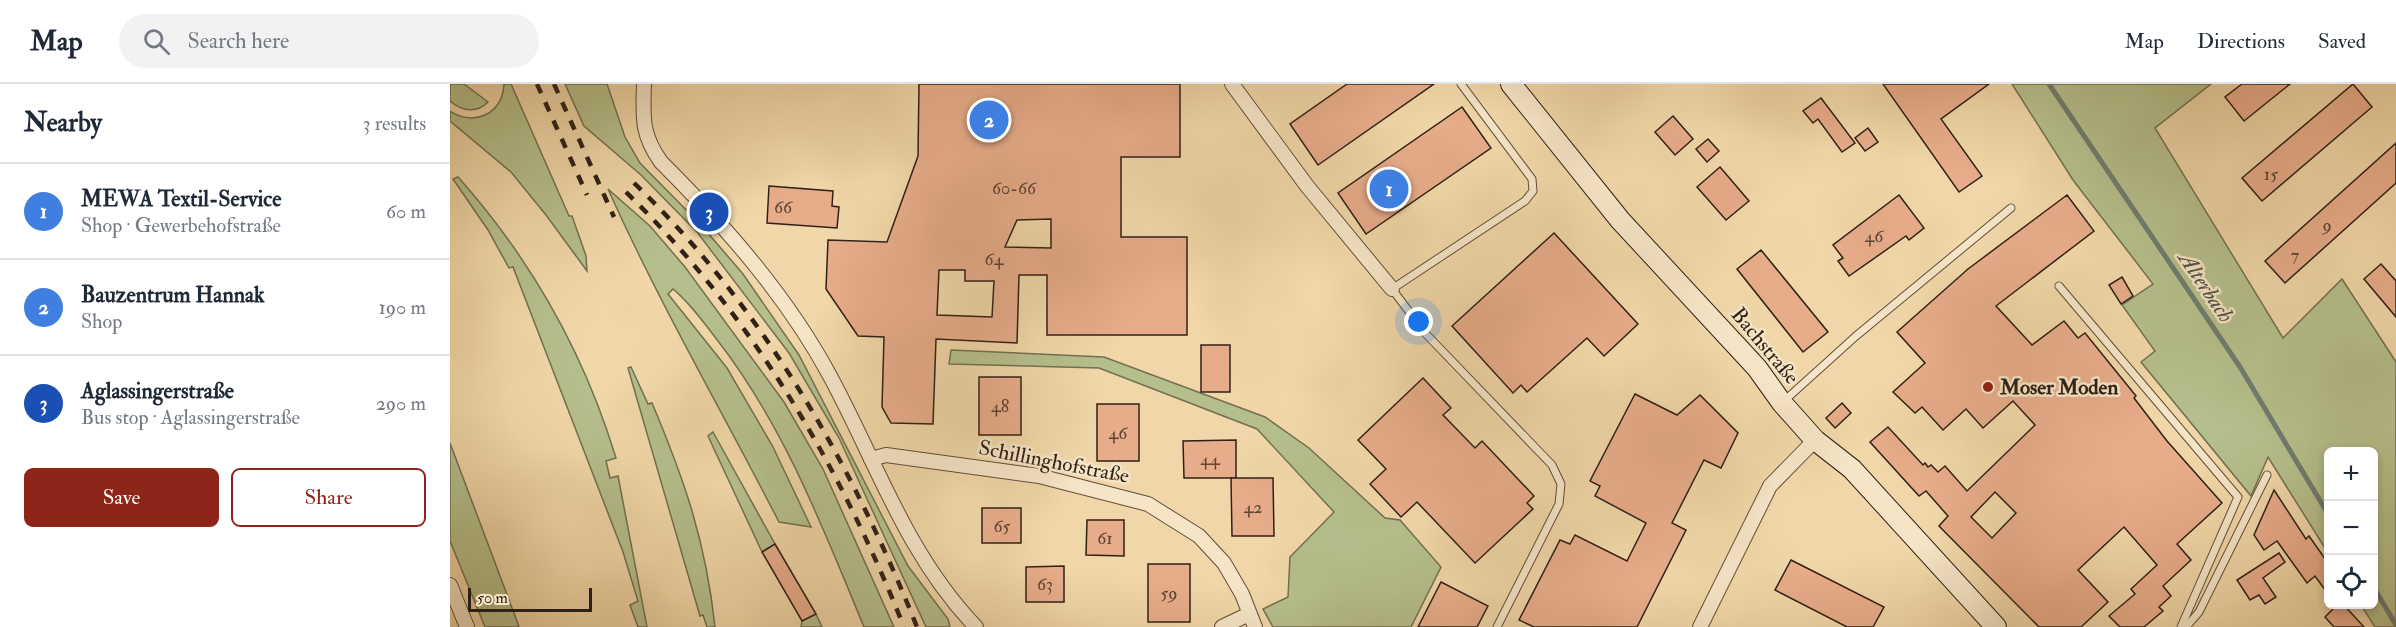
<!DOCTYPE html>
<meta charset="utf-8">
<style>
body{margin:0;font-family:"IM FELL Double Pica",serif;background:#f2f2f3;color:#1f2937}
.controls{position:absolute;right:18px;bottom:18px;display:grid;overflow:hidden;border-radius:9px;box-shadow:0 3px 9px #0003}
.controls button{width:54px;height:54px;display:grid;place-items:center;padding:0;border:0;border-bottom:2px solid #e0e1e3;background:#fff;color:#1f2937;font:30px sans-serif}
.scale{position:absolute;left:18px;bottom:15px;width:124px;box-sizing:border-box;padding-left:6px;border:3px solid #302116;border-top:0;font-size:16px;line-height:21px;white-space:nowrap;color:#302116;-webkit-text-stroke:4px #f5e4c6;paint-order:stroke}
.you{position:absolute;left:969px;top:238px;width:21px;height:21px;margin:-15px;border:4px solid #fff;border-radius:50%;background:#1a73e8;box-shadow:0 0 0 9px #1a73e833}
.badge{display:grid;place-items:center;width:39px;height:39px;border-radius:50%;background:#8f2418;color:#fff;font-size:20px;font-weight:700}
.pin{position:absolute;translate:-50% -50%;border:3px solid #fff;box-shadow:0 2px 6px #0006}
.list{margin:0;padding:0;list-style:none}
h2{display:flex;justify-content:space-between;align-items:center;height:78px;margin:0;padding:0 24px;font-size:26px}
h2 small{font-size:20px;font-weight:400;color:#747a83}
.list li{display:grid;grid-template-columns:39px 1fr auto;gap:18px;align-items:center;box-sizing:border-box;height:96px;padding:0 24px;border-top:2px solid #e0e1e3}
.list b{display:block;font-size:22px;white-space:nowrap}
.list p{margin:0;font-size:20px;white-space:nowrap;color:#747a83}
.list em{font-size:20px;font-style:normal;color:#747a83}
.actions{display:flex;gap:12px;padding:18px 24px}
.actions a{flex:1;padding:14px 0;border:2px solid #8f2418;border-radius:9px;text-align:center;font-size:21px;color:#8f2418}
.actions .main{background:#8f2418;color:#fff}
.icon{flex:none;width:33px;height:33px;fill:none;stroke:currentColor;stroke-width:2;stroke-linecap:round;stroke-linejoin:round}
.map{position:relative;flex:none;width:1946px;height:543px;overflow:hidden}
header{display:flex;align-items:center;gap:36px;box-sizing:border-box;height:84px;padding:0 30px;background:#fff;border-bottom:2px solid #e0e1e3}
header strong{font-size:28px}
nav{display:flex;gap:33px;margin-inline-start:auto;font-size:21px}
.search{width:420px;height:54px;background:#f2f2f3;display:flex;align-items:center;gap:15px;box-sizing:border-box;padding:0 21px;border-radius:33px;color:#747a83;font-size:22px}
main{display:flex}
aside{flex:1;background:#fff}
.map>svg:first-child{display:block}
.green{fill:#b5bf8b;stroke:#727050;stroke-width:1.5}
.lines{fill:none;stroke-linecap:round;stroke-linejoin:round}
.stream{stroke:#707c6e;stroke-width:5}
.building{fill:#e7ac8a;stroke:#302116;stroke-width:1.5;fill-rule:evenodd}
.lane-casing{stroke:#604e3a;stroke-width:9}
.street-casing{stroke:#604e3a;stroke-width:16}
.secondary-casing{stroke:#302116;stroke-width:22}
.lane{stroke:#f5e4c6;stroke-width:7}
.street{stroke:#f5e4c6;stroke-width:14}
.secondary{stroke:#f5e4c6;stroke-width:20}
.rail{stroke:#302116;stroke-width:4.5;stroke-dasharray:10 10;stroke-linecap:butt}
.poi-dot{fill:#8f2418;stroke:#f5e4c6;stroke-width:2}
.labels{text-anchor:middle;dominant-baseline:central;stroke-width:5;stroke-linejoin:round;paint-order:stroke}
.number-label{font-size:18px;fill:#5e4433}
.street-label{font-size:21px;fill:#302116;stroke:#f5e4c6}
.poi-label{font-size:21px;font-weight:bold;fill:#302116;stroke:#f5e4c6;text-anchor:start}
.water-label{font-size:22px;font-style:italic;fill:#504f42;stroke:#f5e4c6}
</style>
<header>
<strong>Map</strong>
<div class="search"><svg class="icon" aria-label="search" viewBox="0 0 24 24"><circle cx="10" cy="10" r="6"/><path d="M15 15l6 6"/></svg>Search here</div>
<nav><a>Map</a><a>Directions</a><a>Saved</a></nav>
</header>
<main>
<aside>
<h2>Nearby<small>3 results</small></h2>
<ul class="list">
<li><span class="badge" style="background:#3f7fe0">1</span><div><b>MEWA Textil-Service</b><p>Shop · Gewerbehofstraße</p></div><em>60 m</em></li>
<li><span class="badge" style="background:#3f7fe0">2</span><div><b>Bauzentrum Hannak</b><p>Shop</p></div><em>190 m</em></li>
<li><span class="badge" style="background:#1a4fb4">3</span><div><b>Aglassingerstraße</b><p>Bus stop · Aglassingerstraße</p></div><em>290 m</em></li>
</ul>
<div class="actions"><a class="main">Save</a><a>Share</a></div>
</aside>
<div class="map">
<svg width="1946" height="543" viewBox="0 0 1946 543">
<rect width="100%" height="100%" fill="#f0d6a8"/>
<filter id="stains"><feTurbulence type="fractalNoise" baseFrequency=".00333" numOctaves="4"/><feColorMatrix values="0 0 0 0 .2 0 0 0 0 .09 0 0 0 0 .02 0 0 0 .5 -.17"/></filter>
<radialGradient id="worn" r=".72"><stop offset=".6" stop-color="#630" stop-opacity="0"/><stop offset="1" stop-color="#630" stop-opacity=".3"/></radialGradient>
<g class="green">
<path d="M0 0H14L38 18C26 30 12 27 0 17Z"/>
<path d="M54 0H61L119 132H122L136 172 137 187 96 131 61 88 0 37V27C24 43 53 30 54 0Z"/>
<polygon points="115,0 157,0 175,53 190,79 251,141 293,190 349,271 458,482 498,535 500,543 476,543 389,354 339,269 247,148 191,91 134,42"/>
<polygon points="1562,0 1761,0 1705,44 1833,254 1892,195 1946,278 1946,543 1925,543 1911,521 1924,520 1924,368 1878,368 1878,469 1818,373 1801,412 1691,278 1705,267 1672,221 1703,200 1623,96"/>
<path d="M8 93C81 175 134 269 166 374L156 377 160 394 168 392 197 543H188L180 521 188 517 173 468 63 183 59 184 38 146 3 95Z"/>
<path d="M158 105 200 142 235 183 334 318 373 385 444 543H414C373 444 334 342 268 257 254 239 240 219 223 205L218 210 277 284 323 363 361 443 329 438C272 327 209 219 158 105Z"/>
<polygon points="501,266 654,273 815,333 859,364 935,434 950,436 991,483 961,543 823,543 813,525 838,513 840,473 884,428 807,345 649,284 499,280"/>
<path d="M181 283 198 320 202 319C235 397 256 459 265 543H257L253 531 250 532 178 284Z"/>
<polygon points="263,348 325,460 312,468 258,352"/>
<polygon points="0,359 68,540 69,543 35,543 0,457"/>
<polygon points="366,530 372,543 351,543 352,537"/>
</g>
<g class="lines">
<g class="stream">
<polyline points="1599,0 1790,283 1878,430"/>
<polyline points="1924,504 1946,541"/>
</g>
</g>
<g class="building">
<path d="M469 0H730V73H671V153H737V251H597V191H569L567 259 486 255 483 340 441 339 432 323 434 253 408 252 376 205 378 156 437 158 468 72ZM601 135V164L555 163 567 136ZM489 186H515V197H544L542 233 487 231Z"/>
<polygon points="897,0 984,0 868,81 840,40"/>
<polygon points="1433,0 1539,0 1491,35 1532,92 1509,108"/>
<polygon points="1792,0 1840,0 1794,37 1775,13"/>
<polygon points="1903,0 1922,23 1812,117 1792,94"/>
<polygon points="1371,14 1405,59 1392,68 1368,35 1363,39 1353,27"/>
<polygon points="1012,23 1041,64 916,150 888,109"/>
<polygon points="1223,32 1243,55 1225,71 1205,48"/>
<polygon points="1418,44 1428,58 1415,67 1405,54"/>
<polygon points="1258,55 1269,67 1257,78 1246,65"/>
<polygon points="1946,59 1946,99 1835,199 1815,177"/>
<polygon points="1270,83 1299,117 1276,136 1247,103"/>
<polygon points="319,102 383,107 382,122 389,123 387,144 317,139"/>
<polygon points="1449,111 1474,144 1459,156 1456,152 1399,192 1388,177 1393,174 1383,161"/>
<path d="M1617 111 1644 147 1546 222 1582 261 1614 237 1628 254 1635 249 1686 312 1684 314 1717 357 1772 419 1727 460 1741 476 1713 502 1721 512 1709 523 1713 527 1694 543H1670L1659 532 1685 510 1681 505 1707 481 1674 443 1628 486 1658 518 1631 543H1589L1489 442 1498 432 1476 407 1469 412 1420 358 1438 343 1473 381 1475 379 1478 383 1481 381 1488 388 1495 382 1517 407 1585 341 1563 317 1533 344 1516 325 1493 346 1472 323 1465 329 1443 308 1475 279 1447 248 1518 185ZM1545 408 1566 429 1542 454 1521 433Z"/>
<polygon points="1104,149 1188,240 1154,272 1137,254 1077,308 1071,301 1063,309 1002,242"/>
<polygon points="1311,166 1378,248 1353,268 1287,185"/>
<polygon points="1931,180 1946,197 1946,233 1914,195"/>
<polygon points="1672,193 1683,212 1671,220 1659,201"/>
<rect x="751" y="261" width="29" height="47"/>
<rect x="529" y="293" width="42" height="58"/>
<polygon points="973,294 1001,324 993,331 1025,364 1032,357 1084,412 1077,419 1083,425 1025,479 967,418 951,433 920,400 936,385 908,356"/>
<polygon points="1185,310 1227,331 1250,311 1288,349 1271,384 1254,376 1222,439 1236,446 1187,543 1084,543 1069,536 1110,456 1120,460 1125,451 1177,477 1196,439 1145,412 1150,402 1140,397"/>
<polygon points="1392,319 1401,329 1385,344 1376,334"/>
<rect x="647" y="320" width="42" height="57"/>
<polygon points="786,356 786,394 734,394 733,357"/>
<polygon points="781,394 823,394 824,452 782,452"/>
<polygon points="1824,406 1856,455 1859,452 1878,479 1878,510 1865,492 1857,499 1827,457 1814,466 1804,451"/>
<rect x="532" y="424" width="39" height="35"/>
<polygon points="637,436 674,436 674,472 636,471"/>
<polygon points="325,460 366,530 352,537 312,468"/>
<polygon points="1829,469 1835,478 1813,494 1826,513 1815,520 1809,511 1800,516 1787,496"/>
<polygon points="1341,476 1434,523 1423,543 1397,543 1325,506"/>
<rect x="698" y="480" width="42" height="58"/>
<polygon points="614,482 614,518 576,518 576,483"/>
<polygon points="991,498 1038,522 1027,543 968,543"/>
<polygon points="1888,520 1893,520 1914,543 1884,543 1875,533"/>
</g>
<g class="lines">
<g class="lane-casing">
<g id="lane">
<polyline points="1011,0 1082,95 1083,107 1075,117 942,205 976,250 1102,381 1111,400 1109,420 1047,543"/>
<polyline points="1609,202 1788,413 1731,543"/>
<polyline points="1334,317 1406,252 1561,124"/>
<polyline points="1736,543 1749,528 1817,391"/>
</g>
</g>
<g class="street-casing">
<g id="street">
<path d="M194 0C193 33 191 50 211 78 275 142 337 212 380 292 427 379 456 470 526 543"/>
<polyline points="782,0 857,102 942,205"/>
<polyline points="421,375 436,371 589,392 698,420 749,452 774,479 792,510 805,543"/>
<polyline points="0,501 17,543"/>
<polyline points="772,543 799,530"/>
<polyline points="1250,543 1320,402 1365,356"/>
</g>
</g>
<g class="secondary-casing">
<polyline id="secondary" points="1061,0 1170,136 1307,284 1332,319 1365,356 1402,385 1546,543"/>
</g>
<use href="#lane" class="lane"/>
<use href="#street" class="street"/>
<use href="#secondary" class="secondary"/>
<g class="rail">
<polyline points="87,0 137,111"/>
<polyline points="104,0 164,133"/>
<path d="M184 99C313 223 401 378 467 543"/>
<path d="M176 108C302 231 389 380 454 543"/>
</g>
</g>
<circle class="poi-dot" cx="1538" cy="303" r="6"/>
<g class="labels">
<g class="number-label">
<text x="1821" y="90">15</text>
<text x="564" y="104">60-66</text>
<text x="333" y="123">66</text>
<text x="1877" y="141">9</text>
<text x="1424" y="152">46</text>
<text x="1845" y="171">7</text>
<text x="544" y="175">64</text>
<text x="550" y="322">48</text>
<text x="668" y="349">46</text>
<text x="760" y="375">44</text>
<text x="803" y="423">42</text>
<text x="552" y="442">65</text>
<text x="655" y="454">61</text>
<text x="595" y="500">63</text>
<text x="719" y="509">59</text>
</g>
<g class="street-label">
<text transform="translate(1315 262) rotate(50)">Bachstraße</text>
<text transform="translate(604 378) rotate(11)">Schillinghofstraße</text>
</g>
<g class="poi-label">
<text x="1550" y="303">Moser Moden</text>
</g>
<g class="water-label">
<text transform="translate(1756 203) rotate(56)">Alterbach</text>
</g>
</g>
<rect width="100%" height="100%" filter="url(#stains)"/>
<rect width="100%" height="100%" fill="url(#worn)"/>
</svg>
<div class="controls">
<button>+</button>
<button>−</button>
<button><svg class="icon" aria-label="locate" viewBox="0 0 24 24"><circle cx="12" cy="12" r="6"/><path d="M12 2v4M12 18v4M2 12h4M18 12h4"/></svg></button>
</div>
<div class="scale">50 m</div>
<div class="you"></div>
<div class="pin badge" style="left:939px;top:105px;background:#3f7fe0">1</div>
<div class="pin badge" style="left:539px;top:36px;background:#3f7fe0">2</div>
<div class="pin badge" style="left:259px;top:128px;background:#1a4fb4">3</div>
</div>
</main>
